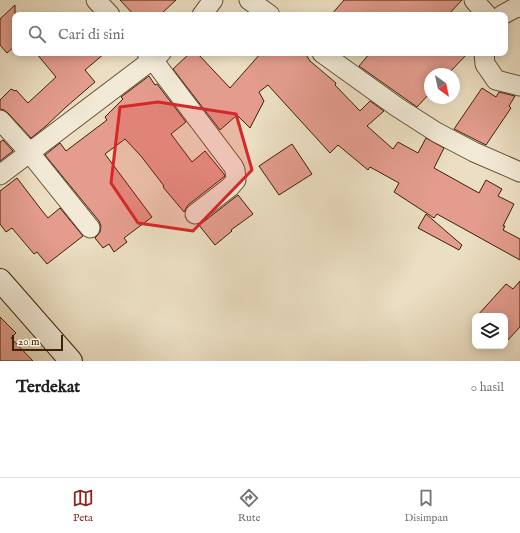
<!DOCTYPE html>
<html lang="id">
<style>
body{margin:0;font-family:"IM FELL English",serif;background:#f6f6f6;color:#202124}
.controls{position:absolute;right:12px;bottom:12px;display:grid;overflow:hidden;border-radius:8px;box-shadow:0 2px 10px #0003}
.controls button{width:36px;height:36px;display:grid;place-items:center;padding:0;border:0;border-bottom:1px solid #e0e0e0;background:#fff;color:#202124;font:20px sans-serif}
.compass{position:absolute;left:424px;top:68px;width:36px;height:36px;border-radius:50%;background:#fff;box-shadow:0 2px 10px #0003;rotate:147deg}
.scale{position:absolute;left:12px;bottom:10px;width:51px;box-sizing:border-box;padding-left:4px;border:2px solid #3e2106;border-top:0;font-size:11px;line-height:14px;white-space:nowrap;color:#3e2106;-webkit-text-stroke:3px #f2ead7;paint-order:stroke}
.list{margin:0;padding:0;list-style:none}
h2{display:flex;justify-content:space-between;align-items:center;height:52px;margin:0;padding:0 16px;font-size:17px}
h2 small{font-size:13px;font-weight:400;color:#757577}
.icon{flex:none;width:22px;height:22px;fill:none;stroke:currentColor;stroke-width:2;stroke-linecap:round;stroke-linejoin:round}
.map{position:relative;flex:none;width:520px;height:361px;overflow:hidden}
.search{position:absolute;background:#fff;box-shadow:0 2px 10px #0003;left:12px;right:12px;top:12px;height:44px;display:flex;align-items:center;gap:10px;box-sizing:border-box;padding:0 14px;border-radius:8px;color:#757577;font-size:15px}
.sheet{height:116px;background:#fff}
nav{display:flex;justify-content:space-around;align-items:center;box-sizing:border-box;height:56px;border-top:1px solid #e0e0e0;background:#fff;font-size:11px;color:#757577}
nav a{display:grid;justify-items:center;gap:2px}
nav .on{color:#8f2418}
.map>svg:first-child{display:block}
.building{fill:#e39c8d;stroke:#3e2106}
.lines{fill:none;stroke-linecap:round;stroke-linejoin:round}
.minor-casing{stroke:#695035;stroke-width:21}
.secondary-casing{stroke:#3e2106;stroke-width:24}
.minor{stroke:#f2ead7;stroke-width:19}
.secondary{stroke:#f2ead7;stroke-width:22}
.marked{fill:#d62828;fill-opacity:0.2;stroke:#d62828;stroke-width:3;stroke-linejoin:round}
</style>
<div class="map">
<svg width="520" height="361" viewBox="0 0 520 361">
<rect width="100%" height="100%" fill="#ebdec2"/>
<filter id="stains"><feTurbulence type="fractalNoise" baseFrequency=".005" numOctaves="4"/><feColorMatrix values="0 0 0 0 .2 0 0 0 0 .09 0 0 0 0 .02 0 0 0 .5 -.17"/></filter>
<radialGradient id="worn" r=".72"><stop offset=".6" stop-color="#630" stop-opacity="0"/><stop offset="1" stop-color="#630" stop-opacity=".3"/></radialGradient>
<g class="building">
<polygon points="120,0 176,0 160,15 134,15"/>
<polygon points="344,0 462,0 448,15 331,15"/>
<polygon points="15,5 15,46 7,53 0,45 0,19"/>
<polygon points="36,53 105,53 85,70 95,82 66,107 46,126 31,138 8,113 4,110 0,109 0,100 11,89 15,91 16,90 28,103 56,77"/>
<polygon points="190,53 197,53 230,88 261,53 305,53 310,61 336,83 335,85 360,111 370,101 384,111 367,126 393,149 398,142 418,153 426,138 444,148 434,168 479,193 486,180 502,189 498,196 514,204 503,226 505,226 503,230 520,239 520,260 437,214 434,218 394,192 399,183 370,167 368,170 338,145 330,153 268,85 259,92 264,101 250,128 237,115 220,130 173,69"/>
<polygon points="370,53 468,53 448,74 430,74 430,93 417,107 359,66"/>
<polygon points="149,76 155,85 157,84 186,122 171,134 192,162 205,151 224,174 225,176 188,205 184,212 163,187 164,186 141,156 125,139 105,154 152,217 124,238 127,242 114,252 109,244 103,248 95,238 97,236 100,232 101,226 99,221 45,155 60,143 66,151 107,120 105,117 123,99 121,97"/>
<polygon points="482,88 496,97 499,92 515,96 509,106 511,108 486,145 454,129"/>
<polygon points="3,140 13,151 0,161 0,142"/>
<polygon points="292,144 312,174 279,195 259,166"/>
<polygon points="17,178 43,212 48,218 60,208 83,236 47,264 37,252 34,254 12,228 6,232 0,224 0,191"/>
<polygon points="238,195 253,214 231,230 232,231 215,245 198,224 202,223"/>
<polygon points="426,214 462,245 459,250 418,228"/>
<polygon points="520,281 520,327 505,343 505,316 477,316 506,284 513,289"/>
<polygon points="0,317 16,333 11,338 33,361 0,361"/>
</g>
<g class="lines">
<g class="minor-casing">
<g id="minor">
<polyline points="96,0 110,15"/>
<polyline points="249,0 270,15"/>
<polyline points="474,0 487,15"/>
<polyline points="202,15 213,0"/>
<polyline points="502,15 515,8 520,7"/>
<polyline points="147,53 153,60 233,166 235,170 236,180 230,187 195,214"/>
<polyline points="322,53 397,107 436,132 474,152 520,172"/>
<polyline points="484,53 485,64 496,80 520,86"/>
<polyline points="0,120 29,152 90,228"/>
<polyline points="0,175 161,53"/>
</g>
</g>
<g class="secondary-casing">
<polyline id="secondary" points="0,280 71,361"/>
</g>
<use href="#minor" class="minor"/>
<use href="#secondary" class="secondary"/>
</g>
<path class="marked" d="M158 102 236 114 252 170 193 231 138 223 111 183 120 107Z"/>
<rect width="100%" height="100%" filter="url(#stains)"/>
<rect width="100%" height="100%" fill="url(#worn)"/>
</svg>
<div class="controls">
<button><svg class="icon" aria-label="layers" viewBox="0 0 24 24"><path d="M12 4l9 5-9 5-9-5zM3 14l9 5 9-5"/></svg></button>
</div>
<svg class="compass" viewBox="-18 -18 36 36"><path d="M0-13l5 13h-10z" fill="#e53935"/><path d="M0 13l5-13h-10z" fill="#757577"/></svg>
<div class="scale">20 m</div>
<div class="search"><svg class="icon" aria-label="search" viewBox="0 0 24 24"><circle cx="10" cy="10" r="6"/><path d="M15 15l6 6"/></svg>Cari di sini</div>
</div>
<section class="sheet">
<h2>Terdekat<small>0 hasil</small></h2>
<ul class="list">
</ul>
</section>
<nav>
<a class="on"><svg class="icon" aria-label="map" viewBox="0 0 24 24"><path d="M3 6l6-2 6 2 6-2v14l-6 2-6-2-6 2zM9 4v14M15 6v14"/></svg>Peta</a>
<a><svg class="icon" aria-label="directions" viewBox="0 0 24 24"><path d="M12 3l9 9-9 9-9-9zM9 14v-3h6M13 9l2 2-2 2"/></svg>Rute</a>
<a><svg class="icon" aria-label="saved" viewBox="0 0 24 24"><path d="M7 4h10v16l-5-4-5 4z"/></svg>Disimpan</a>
</nav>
